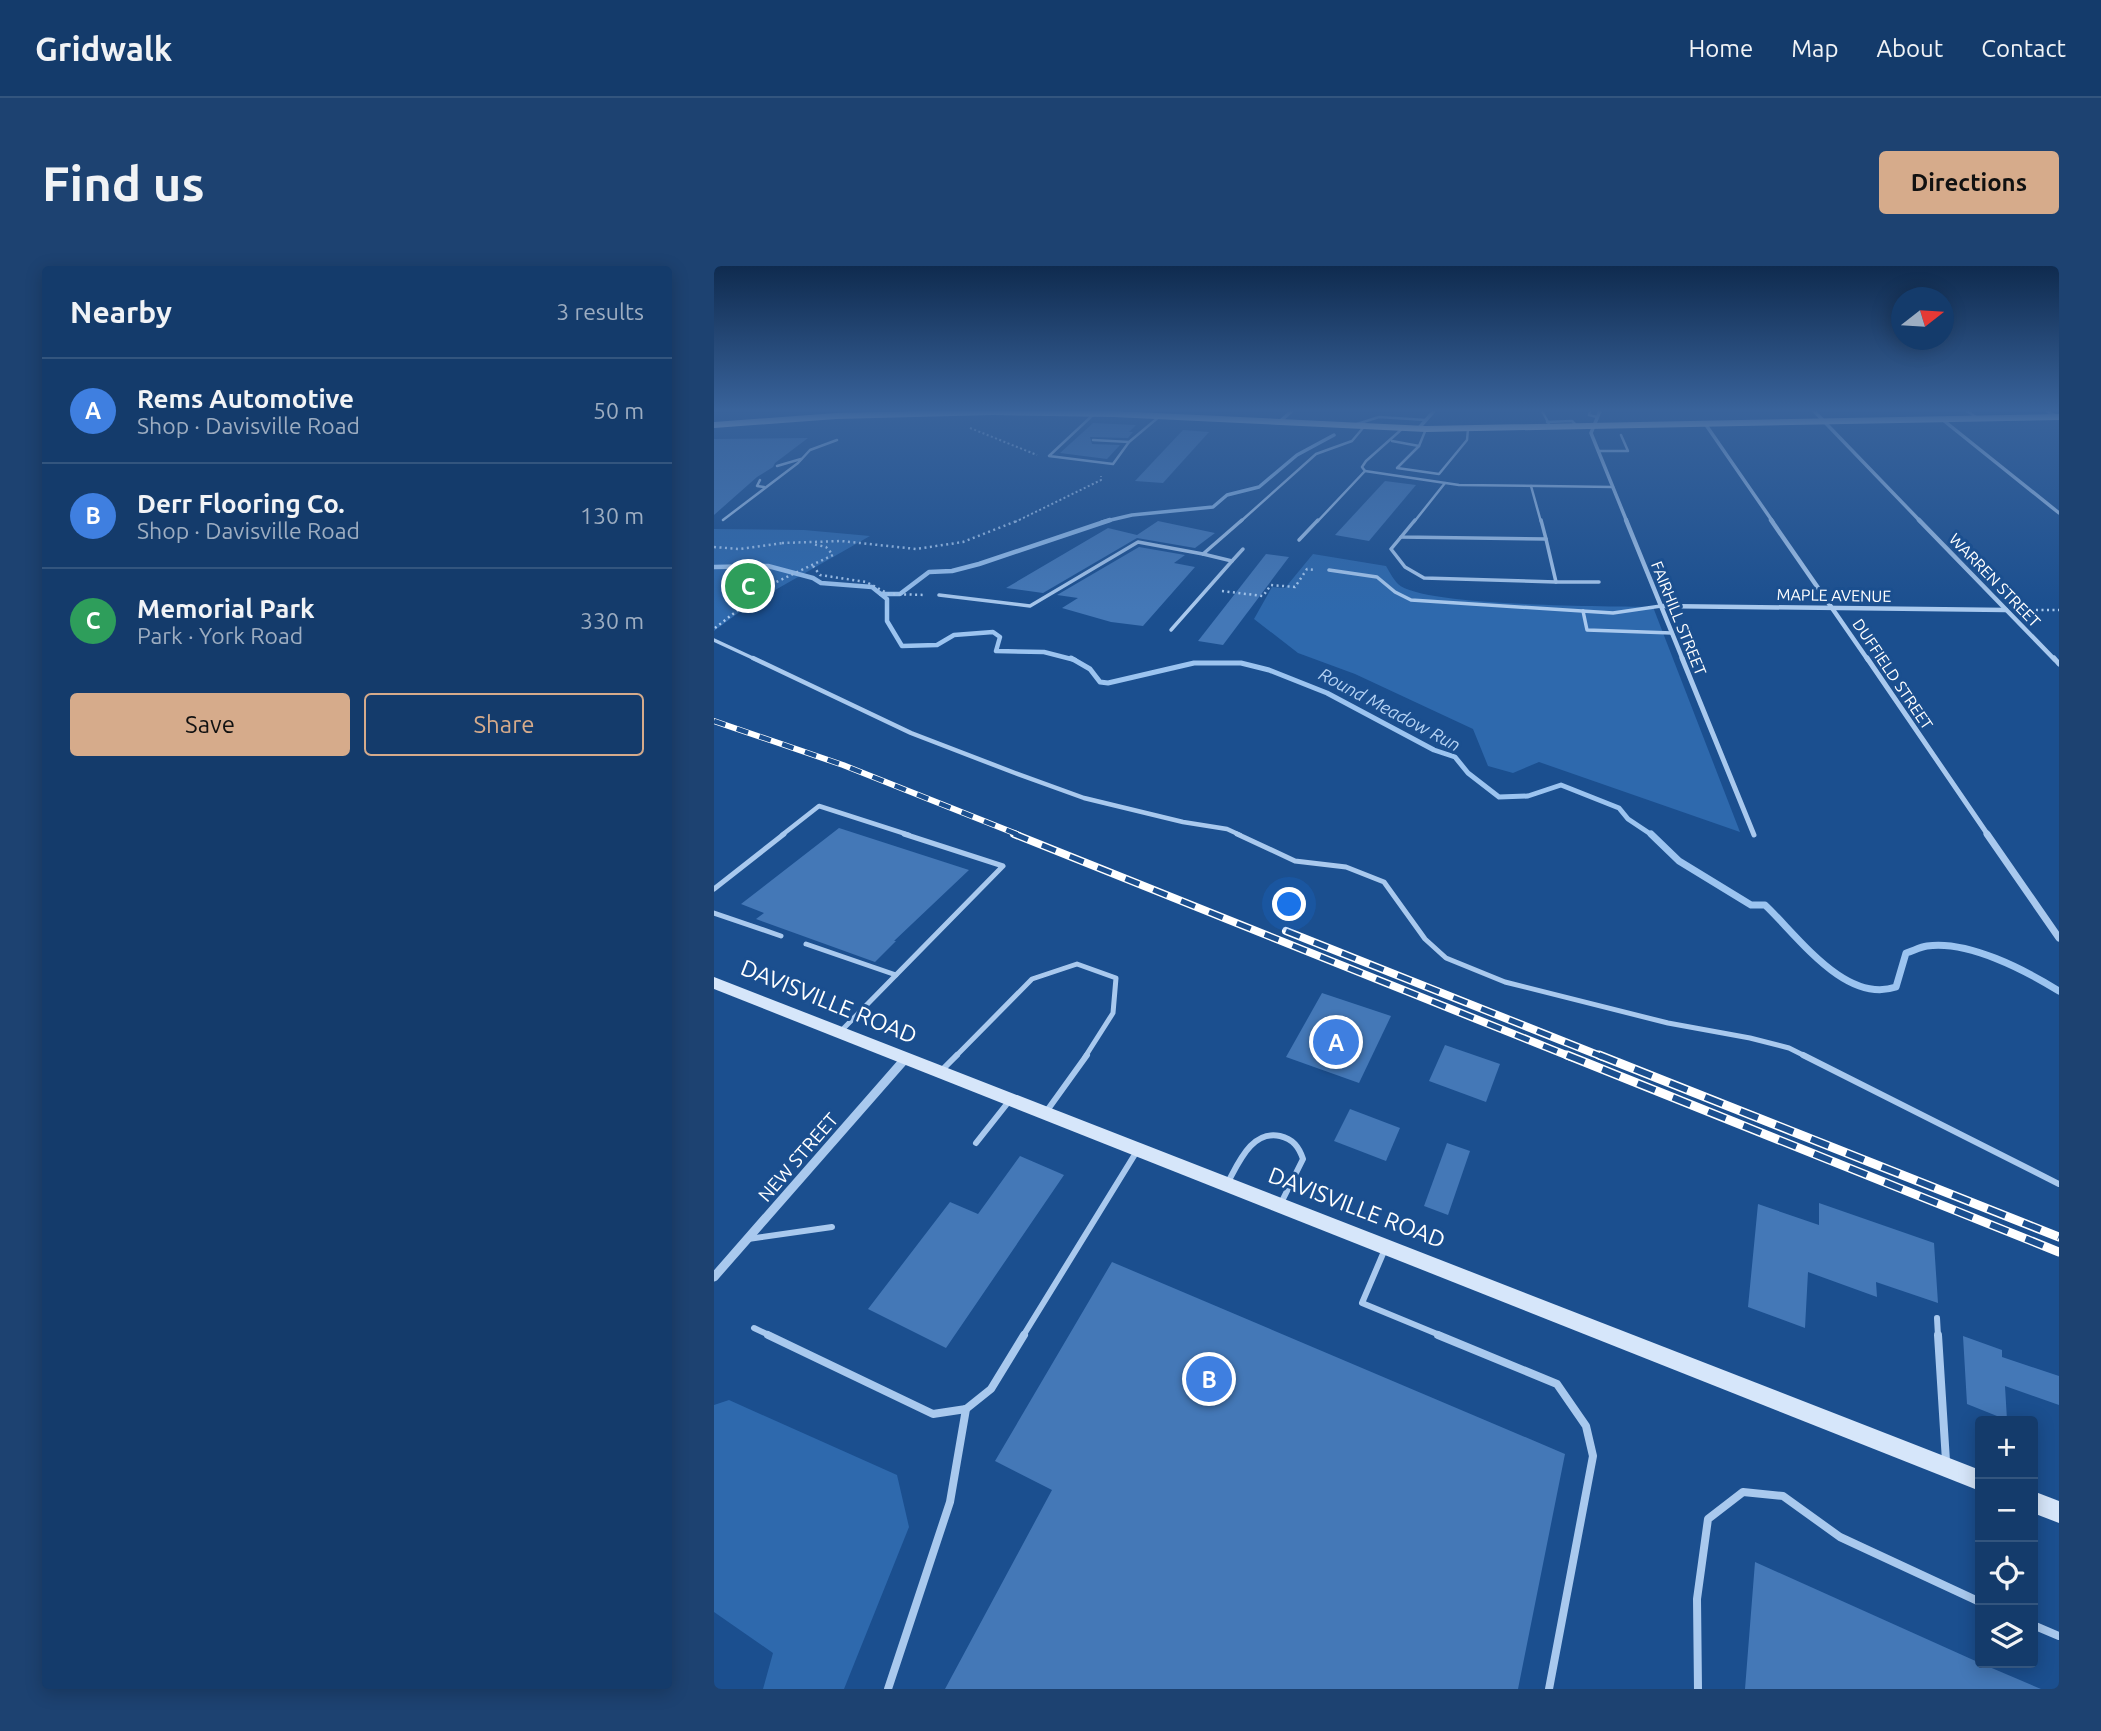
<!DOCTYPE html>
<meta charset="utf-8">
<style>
body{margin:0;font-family:Ubuntu,sans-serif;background:#1d4271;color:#f1f3f6}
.controls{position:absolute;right:21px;bottom:21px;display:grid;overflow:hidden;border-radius:7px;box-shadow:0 4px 18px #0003}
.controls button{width:63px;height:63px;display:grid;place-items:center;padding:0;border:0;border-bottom:2px solid #33557e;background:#143b6b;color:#f1f3f6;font:35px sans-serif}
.compass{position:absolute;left:1177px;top:21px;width:63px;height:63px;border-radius:50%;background:#143b6b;box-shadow:0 4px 18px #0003;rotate:73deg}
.you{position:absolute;left:576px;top:639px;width:24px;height:24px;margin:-18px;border:5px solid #fff;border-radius:50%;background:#1a73e8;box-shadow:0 0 0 10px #1a73e833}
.badge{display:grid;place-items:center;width:46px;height:46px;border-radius:50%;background:#d6ab8b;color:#fff;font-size:23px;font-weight:700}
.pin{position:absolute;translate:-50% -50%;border:4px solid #fff;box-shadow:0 2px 7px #0006}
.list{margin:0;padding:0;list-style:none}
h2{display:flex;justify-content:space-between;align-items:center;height:91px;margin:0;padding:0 28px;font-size:30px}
h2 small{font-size:23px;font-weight:400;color:#9dadc1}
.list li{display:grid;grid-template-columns:46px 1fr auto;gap:21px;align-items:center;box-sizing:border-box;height:105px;padding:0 28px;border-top:2px solid #33557e}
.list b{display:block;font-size:26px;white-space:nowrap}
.list p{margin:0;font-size:23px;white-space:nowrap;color:#9dadc1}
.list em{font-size:23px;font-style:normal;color:#9dadc1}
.actions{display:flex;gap:14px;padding:21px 28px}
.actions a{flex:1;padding:16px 0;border:2px solid #d6ab8b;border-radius:7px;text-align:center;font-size:24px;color:#d6ab8b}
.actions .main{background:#d6ab8b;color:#111}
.icon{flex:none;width:38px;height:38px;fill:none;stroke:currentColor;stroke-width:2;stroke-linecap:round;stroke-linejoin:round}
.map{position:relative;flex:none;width:1345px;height:1423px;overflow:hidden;border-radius:7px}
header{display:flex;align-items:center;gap:42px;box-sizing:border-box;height:98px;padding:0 35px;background:#143b6b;border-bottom:2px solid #33557e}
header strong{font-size:33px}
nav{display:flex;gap:38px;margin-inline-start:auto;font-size:24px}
.intro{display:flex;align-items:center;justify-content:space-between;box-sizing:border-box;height:168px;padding:0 42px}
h1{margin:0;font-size:49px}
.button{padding:18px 32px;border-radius:7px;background:#d6ab8b;color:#111;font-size:24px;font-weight:700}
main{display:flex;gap:42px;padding:0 42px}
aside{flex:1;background:#143b6b;border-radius:7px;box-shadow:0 4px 18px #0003}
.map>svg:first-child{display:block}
.green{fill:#2e69ad}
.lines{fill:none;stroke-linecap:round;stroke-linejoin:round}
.stream-far3{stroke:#9cc4f0;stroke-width:3.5}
.stream-far2{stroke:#9cc4f0;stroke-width:4.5}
.stream-far1{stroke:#9cc4f0;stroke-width:5}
.stream{stroke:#9cc4f0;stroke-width:7}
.building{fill:#4478b7}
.path-far1{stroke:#a9c9ee;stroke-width:2;stroke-dasharray:2 2.5;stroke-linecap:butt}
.path{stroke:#a9c9ee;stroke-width:2.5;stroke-dasharray:2 3.5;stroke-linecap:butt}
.lane-far5{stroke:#a9c9ee;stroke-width:2.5}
.lane-far4{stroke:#a9c9ee;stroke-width:3.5}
.lane-far3{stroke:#a9c9ee;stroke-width:4.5}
.lane-far2{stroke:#a9c9ee;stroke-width:5}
.lane-far1{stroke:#a9c9ee;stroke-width:6}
.lane{stroke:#a9c9ee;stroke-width:8}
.street-far4{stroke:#a9c9ee;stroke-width:3.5}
.street-far3{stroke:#a9c9ee;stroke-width:4.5}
.street-far2{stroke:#a9c9ee;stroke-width:5}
.street-far1{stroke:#a9c9ee;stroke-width:7}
.street{stroke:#a9c9ee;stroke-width:9}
.secondary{fill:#d6e6fa;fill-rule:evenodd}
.highway{fill:#fff;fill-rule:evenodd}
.rail-far2-casing{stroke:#fff;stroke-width:6}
.rail-far1-casing{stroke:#fff;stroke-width:8}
.rail-casing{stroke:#fff;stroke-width:9}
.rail-far2{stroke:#1b4f8f;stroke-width:4.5;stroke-dasharray:12;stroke-linecap:butt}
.rail-far1{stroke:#1b4f8f;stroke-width:5;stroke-dasharray:15;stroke-linecap:butt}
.rail{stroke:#1b4f8f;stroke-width:6;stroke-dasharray:19;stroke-linecap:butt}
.labels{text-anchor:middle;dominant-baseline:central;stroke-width:6;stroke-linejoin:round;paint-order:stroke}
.far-street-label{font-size:16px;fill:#fff;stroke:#1b4f8f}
.far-water-label{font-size:18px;font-style:italic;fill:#b5d3f5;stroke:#1b4f8f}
.street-label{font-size:19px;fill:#fff;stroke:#1b4f8f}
.near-street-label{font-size:23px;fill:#fff;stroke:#1b4f8f}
</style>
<header>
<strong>Gridwalk</strong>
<nav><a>Home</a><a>Map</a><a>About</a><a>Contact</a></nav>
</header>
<div class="intro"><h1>Find us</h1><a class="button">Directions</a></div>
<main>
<aside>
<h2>Nearby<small>3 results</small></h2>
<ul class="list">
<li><span class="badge" style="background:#3f7fe0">A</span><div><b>Rems Automotive</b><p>Shop · Davisville Road</p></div><em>50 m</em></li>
<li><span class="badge" style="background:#3f7fe0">B</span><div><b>Derr Flooring Co.</b><p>Shop · Davisville Road</p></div><em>130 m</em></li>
<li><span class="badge" style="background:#2e9e5b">C</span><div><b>Memorial Park</b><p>Park · York Road</p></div><em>330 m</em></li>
</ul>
<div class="actions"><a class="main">Save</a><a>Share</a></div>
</aside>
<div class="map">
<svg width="1345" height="1423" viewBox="0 0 1345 1423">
<rect width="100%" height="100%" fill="#1b4f8f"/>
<g class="green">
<polygon points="0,263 90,264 156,270 35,339 0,365"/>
<path d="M599 288 672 300C675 305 679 313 684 318 708 341 897 340 939 341L1026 566 825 496 799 507 774 500 759 463 641 408 584 387 540 353 558 321 571 322Z"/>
<polygon points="15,1134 183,1209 195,1261 130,1423 49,1423 59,1387 0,1346 0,1139"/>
</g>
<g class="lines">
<polyline class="stream-far3" points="388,256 418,249 499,241 513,229 545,221 583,189 620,169"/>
<g class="stream-far2">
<polyline points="0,301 54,300 99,312 107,317 158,321 173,333 173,355 188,380 223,379 240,369 279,366 286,371 282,385 330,386 361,394"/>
<polyline points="167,328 186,328 215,306 238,305 265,298 396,254"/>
</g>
<polyline class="stream-far1" points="357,392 376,403 386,416 394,417 480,397 527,397 555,404 613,427 720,484 741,491 754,507 785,531 814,530 847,519 905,542 914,553 938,569"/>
<path class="stream" d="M937 568 965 595 1037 639H1051C1084 670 1131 738 1182 721L1192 687C1199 685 1206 681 1213 680 1254 674 1311 704 1345 725"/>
</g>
<g class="building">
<polygon points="379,157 422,159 415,166 419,166 414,172 376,171 378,178 406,179 393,193 346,187"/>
<polygon points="469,164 495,166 449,217 421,215"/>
<polygon points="94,172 61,197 59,201 43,211 0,249 0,173"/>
<polygon points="671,215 702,219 655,275 621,269"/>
<polygon points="444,255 501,267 481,282 423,272 329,327 292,322 394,262 423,269"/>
<polygon points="425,281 471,289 460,297 481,301 429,360 397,356 348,342 364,332 343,329"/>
<polygon points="552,288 575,291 509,379 484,375"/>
<polygon points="125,562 255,604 180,675 182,675 161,696 42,653 50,647 27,638"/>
<polygon points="608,727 677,750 645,817 572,791"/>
<polygon points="731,779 786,798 772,836 715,815"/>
<polygon points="636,843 686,862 672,895 620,875"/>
<polygon points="733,877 756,885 734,949 710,940"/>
<polygon points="306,890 350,909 232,1082 154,1043 236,936 264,948"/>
<polygon points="1105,937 1220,977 1224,1037 1162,1016 1163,1031 1094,1006 1091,1062 1034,1041 1044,938 1105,959"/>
<polygon points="398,996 851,1188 804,1423 231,1423 338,1224 281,1195"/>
<polygon points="1249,1070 1288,1084 1288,1091 1345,1110 1345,1139 1291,1120 1293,1154 1253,1138"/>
<polygon points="1041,1296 1266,1397 1327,1423 1031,1423"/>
</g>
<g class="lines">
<g class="path-far1">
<polyline points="256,162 323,189"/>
<polyline points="301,256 387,214 387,210"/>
</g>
<g class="path">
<polyline points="68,277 127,275 202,283 249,276 305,254"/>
<polyline points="0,281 25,283 69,277"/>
<polyline points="99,300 106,309 152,316 175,328 212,329"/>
<polyline points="508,325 549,330 557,319 581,321 593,303 602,304"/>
<polyline points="1311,344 1345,344"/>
<polyline points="1,362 56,319 119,289 112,281 99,278"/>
</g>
<g class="lane-far5">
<polyline points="828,145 835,158"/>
<polyline points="876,145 875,149 883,151"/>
<polyline points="1253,145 1265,153"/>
<polyline points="381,147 335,190 399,198 415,176"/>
<polyline points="833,156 858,155 864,161"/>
<polyline points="640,159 665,151 712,154"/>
<polyline points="712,163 705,180 683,202 725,208 753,174 754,163"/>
<polyline points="379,174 415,176 446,150"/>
<polyline points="678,175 705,180"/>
<polyline points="884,185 914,185 907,169"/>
<polyline points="63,200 87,193"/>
<polyline points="651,205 745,219 899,221"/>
<polyline points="46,214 43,220 50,221"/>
<polyline points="817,220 827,256"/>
<polyline points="9,254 84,197 96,184 123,174"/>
<polyline points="526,256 602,188 638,175 649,162"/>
<polyline points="603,256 651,205 648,201 652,195 688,163"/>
<polyline points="700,256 731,217"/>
</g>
<g class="lane-far4">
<polyline points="701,254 687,271 832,273 827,254"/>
<polyline points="687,271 677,283 691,301 710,312 842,316"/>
<polyline points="832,273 842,316 885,316"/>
<polyline points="585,274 604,254"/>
<polyline points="518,295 529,283"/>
<polyline points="615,304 663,311 681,326 697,334 899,347 947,340"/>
<polyline points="225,329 316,340 424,276 489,288 528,254"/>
<polyline points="869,345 873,364 958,367"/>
<polyline points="457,364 518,295 489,288"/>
<polyline points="0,374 43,394"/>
</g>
<g class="lane-far3">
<polyline points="39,392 197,467 301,507 370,532 469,556 513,563 526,569"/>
<polyline points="68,569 105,540 195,569"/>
</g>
<g class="lane-far2">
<polyline points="523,568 581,595 632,601 670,616 711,673 732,692 791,716 954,757 1036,772 1075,782 1093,791"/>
<polyline points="0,623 70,568"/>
<polyline points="0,647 67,670"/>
<polyline points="92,678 182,709"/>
<polyline points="127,765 289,600 190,568"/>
<polyline points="241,791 318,713 363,698 402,712 399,747 371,791"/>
</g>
<g class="lane-far1">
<polyline points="1089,789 1345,918"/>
<polyline points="228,804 243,789"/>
<polyline points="332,846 373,789"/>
<polyline points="262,877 296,834"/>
<path d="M514 916C525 896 538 864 566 870 579 873 585 881 589 893L567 937"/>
<polyline points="34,973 118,961"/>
<polyline points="671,983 648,1037 728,1070"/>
<polyline points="1223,1052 1224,1070"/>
<polyline points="40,1062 57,1070"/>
<polyline points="309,1070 423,885"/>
</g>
<g class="lane">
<polyline points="54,1069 219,1148 252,1143 277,1123 310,1069"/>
<polyline points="724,1069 843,1118 872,1160 879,1190 835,1423"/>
<polyline points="1224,1069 1232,1195"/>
<polyline points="1319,1359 1345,1370"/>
<polyline points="174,1423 236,1236 252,1143"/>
<polyline points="984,1423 983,1333 994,1253 1029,1226 1069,1230 1126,1271 1266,1336"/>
</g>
<g class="street-far4">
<polyline points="886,145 877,167 913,256"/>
<polyline points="1100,145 1207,256"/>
<polyline points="1333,145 1345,152"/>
<polyline points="1229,154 1345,247"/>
<polyline points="564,157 578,145"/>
<polyline points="992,159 1059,256"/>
<polyline points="704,163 720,145"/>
</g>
<g class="street-far3">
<polyline points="912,254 969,394"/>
<polyline points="1057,254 1154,394"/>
<polyline points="1205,254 1341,394"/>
<polyline points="947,340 1292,344"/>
</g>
<g class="street-far2">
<polyline points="968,392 1040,569"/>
<polyline points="1153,392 1274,569"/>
<polyline points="1340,392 1345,398"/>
</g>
<polyline class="street-far1" points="1273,568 1345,672"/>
<polyline class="street" points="0,1011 191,793"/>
<g class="secondary">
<polygon points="0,711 1266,1204 1266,1225 0,723"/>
<polygon points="1319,1225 1345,1235 1345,1257 1319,1247"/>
</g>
<polygon class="highway" points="207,145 400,145 712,160 1345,148 1345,154 712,166 400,151 279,149 122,153 0,162 0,156 122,147"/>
<g class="rail-far2-casing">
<polyline id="rail-far2" points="0,455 129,499 305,569"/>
</g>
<g class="rail-far1-casing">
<g id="rail-far1">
<polyline points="300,568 857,791"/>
<polyline points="572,665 889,791"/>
</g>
</g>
<g class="rail-casing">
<g id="rail">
<polyline points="853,789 1345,986"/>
<polyline points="885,789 1345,971"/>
</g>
</g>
<use href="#rail-far2" class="rail-far2"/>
<use href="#rail-far1" class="rail-far1"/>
<use href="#rail" class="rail"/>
</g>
<linearGradient id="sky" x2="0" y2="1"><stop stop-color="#0f2b4f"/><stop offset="0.42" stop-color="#39639b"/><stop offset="1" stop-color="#39639b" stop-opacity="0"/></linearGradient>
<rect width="1345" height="344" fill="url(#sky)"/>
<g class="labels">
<g class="far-street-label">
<text transform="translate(1281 314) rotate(46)">WARREN STREET</text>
<text transform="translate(1120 329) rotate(1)">MAPLE AVENUE</text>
<text transform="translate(965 352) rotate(68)">FAIRHILL STREET</text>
<text transform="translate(1179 408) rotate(56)">DUFFIELD STREET</text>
</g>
<g class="far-water-label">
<text transform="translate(676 443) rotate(28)">Round Meadow Run</text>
</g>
<g class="street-label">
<text transform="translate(84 891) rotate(-49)">NEW STREET</text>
</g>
<g class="near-street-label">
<text transform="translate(115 735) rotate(22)">DAVISVILLE ROAD</text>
<text transform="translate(643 941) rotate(21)">DAVISVILLE ROAD</text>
</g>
</g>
</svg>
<div class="controls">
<button>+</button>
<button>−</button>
<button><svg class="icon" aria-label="locate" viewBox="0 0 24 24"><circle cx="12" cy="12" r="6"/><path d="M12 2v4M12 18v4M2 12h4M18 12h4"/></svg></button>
<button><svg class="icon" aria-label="layers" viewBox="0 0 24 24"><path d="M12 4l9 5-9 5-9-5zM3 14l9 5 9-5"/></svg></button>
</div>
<svg class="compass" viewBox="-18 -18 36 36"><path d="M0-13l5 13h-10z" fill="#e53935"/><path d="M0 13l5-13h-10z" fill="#9dadc1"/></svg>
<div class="you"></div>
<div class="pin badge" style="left:622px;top:776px;background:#3f7fe0">A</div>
<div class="pin badge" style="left:495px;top:1113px;background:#3f7fe0">B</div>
<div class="pin badge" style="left:34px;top:320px;background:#2e9e5b">C</div>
</div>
</main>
